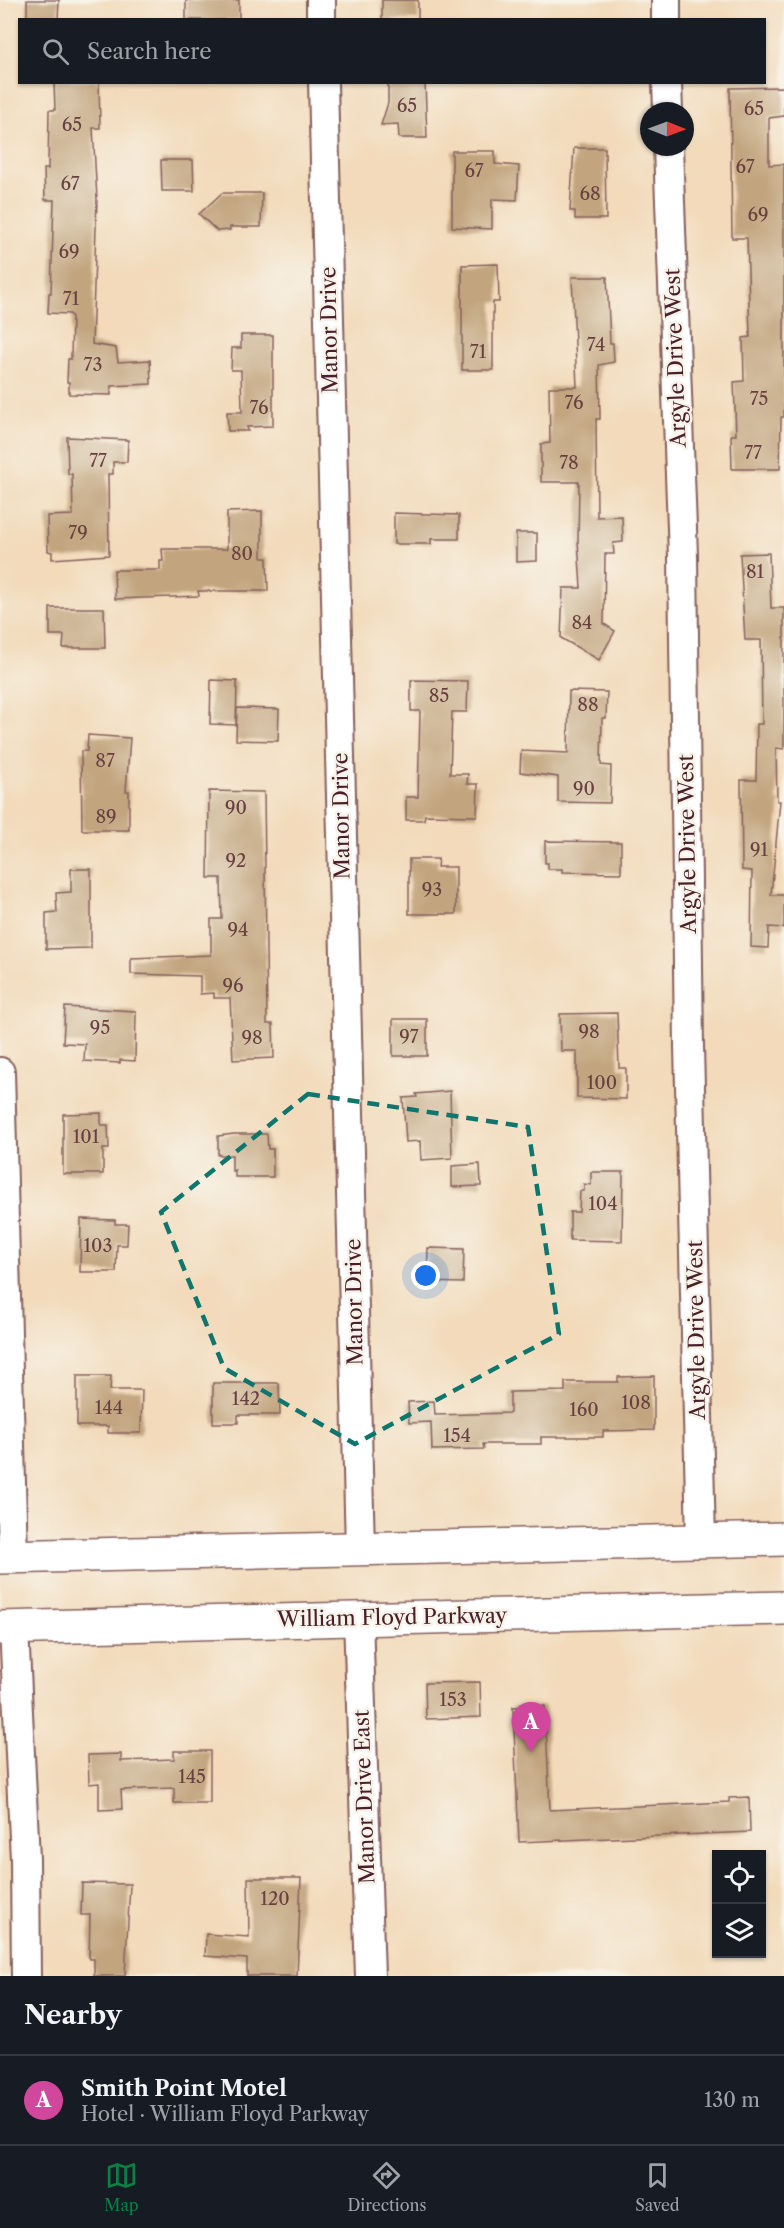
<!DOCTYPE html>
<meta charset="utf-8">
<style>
body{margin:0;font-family:"Libre Caslon Text",serif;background:#20242c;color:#f1f3f6}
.controls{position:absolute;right:18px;bottom:18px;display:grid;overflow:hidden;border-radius:0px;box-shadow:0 2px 4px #0004}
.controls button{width:54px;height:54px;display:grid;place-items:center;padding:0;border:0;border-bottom:2px solid #363941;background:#171b24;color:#f1f3f6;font:30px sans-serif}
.compass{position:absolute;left:640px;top:102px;width:54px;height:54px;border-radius:50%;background:#171b24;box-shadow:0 2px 4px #0004;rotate:91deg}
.you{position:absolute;left:426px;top:1276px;width:21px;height:21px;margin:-15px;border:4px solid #fff;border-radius:50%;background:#1a73e8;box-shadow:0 0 0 9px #1a73e833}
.badge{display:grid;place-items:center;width:39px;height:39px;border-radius:50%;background:#0b8043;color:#fff;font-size:20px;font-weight:700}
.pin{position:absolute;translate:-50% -50px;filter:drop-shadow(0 2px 3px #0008)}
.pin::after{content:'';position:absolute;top:32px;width:21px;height:18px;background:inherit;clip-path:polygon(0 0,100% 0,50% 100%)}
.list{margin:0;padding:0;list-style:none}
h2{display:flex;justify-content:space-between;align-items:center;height:78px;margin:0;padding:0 24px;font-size:26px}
h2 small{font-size:20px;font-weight:400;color:#9ea1a6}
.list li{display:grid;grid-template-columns:39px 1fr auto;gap:18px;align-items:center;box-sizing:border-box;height:90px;padding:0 24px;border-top:2px solid #363941}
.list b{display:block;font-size:22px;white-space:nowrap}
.list p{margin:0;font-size:20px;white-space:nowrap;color:#9ea1a6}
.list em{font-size:20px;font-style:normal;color:#9ea1a6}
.icon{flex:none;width:33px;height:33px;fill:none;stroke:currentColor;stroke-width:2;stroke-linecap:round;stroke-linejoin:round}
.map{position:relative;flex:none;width:784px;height:1976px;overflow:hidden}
.search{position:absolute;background:#171b24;box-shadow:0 2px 4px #0004;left:18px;right:18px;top:18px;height:66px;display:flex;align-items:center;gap:15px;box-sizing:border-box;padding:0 21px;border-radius:0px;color:#9ea1a6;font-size:22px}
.sheet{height:168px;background:#171b24}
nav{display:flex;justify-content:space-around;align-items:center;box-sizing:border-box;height:84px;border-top:2px solid #363941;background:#171b24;font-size:16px;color:#9ea1a6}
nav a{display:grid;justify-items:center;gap:3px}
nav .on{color:#0b8043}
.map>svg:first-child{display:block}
.building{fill:#c2a57f}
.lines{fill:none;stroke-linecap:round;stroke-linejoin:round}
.minor-casing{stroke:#85605d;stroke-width:32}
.trunk-casing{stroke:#85605d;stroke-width:36}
.minor{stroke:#fff;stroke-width:28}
.trunk{stroke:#fff;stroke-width:33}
.marked{fill:none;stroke:#0f766e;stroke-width:4.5;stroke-dasharray:12 8;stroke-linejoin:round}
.labels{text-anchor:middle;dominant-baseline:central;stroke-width:5;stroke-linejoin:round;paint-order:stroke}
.number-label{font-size:18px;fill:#684040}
.street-label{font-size:21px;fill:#4a1f2b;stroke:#f7f3e8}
</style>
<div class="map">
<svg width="784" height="1976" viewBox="0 0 784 1976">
<rect width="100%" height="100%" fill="#f7f3e8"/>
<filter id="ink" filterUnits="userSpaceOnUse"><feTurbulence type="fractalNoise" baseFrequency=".0167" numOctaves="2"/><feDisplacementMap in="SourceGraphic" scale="12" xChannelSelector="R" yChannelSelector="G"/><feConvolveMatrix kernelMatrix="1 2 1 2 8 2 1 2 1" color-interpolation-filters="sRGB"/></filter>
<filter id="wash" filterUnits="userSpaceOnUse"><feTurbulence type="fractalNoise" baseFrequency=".008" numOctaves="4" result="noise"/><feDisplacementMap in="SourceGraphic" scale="24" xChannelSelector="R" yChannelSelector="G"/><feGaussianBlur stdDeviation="1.35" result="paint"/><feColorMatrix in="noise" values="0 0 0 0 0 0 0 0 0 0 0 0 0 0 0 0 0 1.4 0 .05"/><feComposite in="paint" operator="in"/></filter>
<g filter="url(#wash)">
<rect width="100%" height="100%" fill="#f2daba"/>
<g id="blocks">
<g class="building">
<polygon points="27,0 59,0 58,20 27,20"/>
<rect x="186" y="0" width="53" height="20"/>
<rect x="382" y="0" width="36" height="20"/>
<polygon points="54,82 99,82 100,128 93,128 97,199 92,344 116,348 118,362 150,360 151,384 111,386 111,395 69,394 69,382 67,382 68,359 71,359 72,317 70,314 48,313 49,293 51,293 54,200 45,200 44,169 48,169 49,110 55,110"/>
<polygon points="388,82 425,82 427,138 399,138 398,124 381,125 388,103"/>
<polygon points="784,87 784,116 769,118 769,165 784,164 784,417 781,417 780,469 732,469 731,435 736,435 734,382 744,381 743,338 750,337 747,238 732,238 730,88"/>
<polygon points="574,148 605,148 606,219 575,219 575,211 570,211"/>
<polygon points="452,151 495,151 495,164 519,166 517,200 492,199 492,229 452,227"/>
<polygon points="161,160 193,160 194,191 162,191"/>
<polygon points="222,193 262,193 261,227 230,227 230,230 217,231 199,214"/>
<polygon points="498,264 499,302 493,302 493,370 462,370 462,265"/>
<polygon points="572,277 607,277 610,343 613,343 614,362 599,365 600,419 596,419 597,517 622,516 623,542 613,543 614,554 605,554 604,624 615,631 599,660 561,638 563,588 581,588 578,541 579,482 541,482 541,444 550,443 549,387 577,387"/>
<polygon points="241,335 273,335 273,426 247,427 248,431 228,431 227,412 242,412 241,370 231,370 232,348 241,348"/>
<polygon points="67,437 128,440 127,462 113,462 113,474 108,474 109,555 52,559 52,552 48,551 47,516 73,515 72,474 68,474"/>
<polygon points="262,511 262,558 267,558 268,591 198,591 199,596 115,599 114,570 160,570 160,561 163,561 162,549 227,549 227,512"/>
<polygon points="394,513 459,515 459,539 431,539 431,544 394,544"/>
<polygon points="516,533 537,533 537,561 516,562"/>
<polygon points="769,553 771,608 784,608 784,749 776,748 777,801 780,801 771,895 784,895 784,928 769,927 768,948 751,947 752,871 742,870 741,780 756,780 757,724 762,724 761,640 745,640 740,554"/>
<polygon points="50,608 104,608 105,648 63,648 64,635 50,635"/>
<polygon points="211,680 237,681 236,725 210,724"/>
<polygon points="411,680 468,681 467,712 452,712 450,774 468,774 467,784 478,784 477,816 425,815 424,820 406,820 406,797 418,797 420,711 411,711"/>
<polygon points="569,691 607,692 606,718 602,718 601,765 611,766 610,803 558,802 558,777 520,772 521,751 568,753"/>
<polygon points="237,708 279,709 278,741 236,740"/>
<polygon points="88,735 130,738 126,791 129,791 129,830 82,830 81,751 87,751"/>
<polygon points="209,791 264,792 267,1024 273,1024 274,1058 233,1060 230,998 214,998 214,993 200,994 200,976 131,974 131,958 211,955 211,919 222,919 221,878 208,878"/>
<polygon points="545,841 621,842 621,873 562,872 562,869 548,869 548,863 545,863"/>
<polygon points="409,859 438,859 437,867 456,867 456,914 409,914"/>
<polygon points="71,869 91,869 91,948 46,949 46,913 57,912 56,893 71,892"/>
<polygon points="65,1007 136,1011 135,1061 120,1060 120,1063 84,1061 85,1044 63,1043"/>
<polygon points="617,1013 619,1068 626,1068 626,1099 577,1098 577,1051 561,1051 560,1014"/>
<rect x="393" y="1019" width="34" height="37"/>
<polygon points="450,1091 452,1158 421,1160 420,1141 406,1142 403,1098 417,1097 416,1094"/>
<polygon points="101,1113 101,1125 108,1125 109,1149 103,1149 103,1174 63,1174 63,1114"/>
<polygon points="234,1134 267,1134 268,1149 273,1149 273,1177 235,1177 235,1170 232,1171 232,1155 218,1155 218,1136"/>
<polygon points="480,1164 481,1186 452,1187 452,1166"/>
<polygon points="591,1172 623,1172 622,1241 570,1240 570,1212 579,1212 580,1191 584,1191 584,1184 591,1185"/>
<polygon points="81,1219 115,1220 115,1224 128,1224 127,1245 117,1245 116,1272 80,1272"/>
<polygon points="428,1248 464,1249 463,1283 427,1282"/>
<polygon points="77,1376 111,1376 110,1390 142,1390 141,1433 108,1433 108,1426 77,1426"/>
<polygon points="654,1376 654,1430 603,1431 603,1437 541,1437 541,1444 483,1444 484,1449 432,1450 431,1422 409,1423 408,1402 434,1401 435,1415 510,1413 510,1392 565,1391 565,1382 618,1382 618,1377"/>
<polygon points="213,1383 279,1383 280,1415 238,1415 238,1423 213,1423"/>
<polygon points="480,1682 481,1717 426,1719 425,1683"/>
<polygon points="545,1706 550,1810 729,1802 729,1798 749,1797 750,1832 519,1842 513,1707"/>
<polygon points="174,1751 210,1751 210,1803 174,1803 174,1788 121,1790 122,1809 99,1810 99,1783 89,1784 88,1755 121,1754 121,1761 174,1759"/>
<polygon points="248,1878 301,1878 297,1976 247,1976 247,1959 205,1956 206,1934 249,1937"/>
<polygon points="82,1883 130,1884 125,1976 94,1976 94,1959 89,1959 90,1915 81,1915"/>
</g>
</g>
</g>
<g filter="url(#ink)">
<use href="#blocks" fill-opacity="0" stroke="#85605d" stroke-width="1.5"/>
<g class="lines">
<g class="minor-casing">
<g id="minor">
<polyline points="321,0 321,20"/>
<polyline points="666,0 666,20"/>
<polyline points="323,82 360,1549"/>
<polyline points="667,82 668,111"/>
<polyline points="668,147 683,556 689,1046 701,1541"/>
<polyline points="0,1072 13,1557"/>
<polyline points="358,1617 370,1976"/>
<polyline points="14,1628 25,1859 26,1976"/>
</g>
</g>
<g class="trunk-casing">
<g id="trunk">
<polyline points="0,1557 784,1539"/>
<polyline points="0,1628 784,1608"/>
</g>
</g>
<use href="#minor" class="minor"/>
<use href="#trunk" class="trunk"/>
</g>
</g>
<path class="marked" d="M308 1094 528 1127 559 1334 355 1444 224 1368 161 1212Z"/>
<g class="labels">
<g class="number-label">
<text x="407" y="106">65</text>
<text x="754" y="109">65</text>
<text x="72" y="125">65</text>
<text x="745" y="167">67</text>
<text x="474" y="171">67</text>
<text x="70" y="184">67</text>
<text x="590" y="194">68</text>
<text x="758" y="215">69</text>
<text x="69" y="252">69</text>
<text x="71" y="299">71</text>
<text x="596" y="345">74</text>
<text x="478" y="352">71</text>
<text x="93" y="365">73</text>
<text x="759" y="399">75</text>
<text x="574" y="403">76</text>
<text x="259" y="408">76</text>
<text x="753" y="453">77</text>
<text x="98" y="461">77</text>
<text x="569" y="463">78</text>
<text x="78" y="533">79</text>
<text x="242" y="554">80</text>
<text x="755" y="572">81</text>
<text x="582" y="623">84</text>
<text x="439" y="696">85</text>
<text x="588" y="705">88</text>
<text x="105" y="761">87</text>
<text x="584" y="789">90</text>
<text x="236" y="808">90</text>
<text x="106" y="817">89</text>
<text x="759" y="850">91</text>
<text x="236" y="861">92</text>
<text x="432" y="890">93</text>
<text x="238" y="930">94</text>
<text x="233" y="986">96</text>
<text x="100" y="1028">95</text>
<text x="589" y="1032">98</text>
<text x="409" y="1037">97</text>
<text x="252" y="1038">98</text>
<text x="602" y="1083">100</text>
<text x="86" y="1137">101</text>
<text x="603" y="1204">104</text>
<text x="98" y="1246">103</text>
<text x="246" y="1399">142</text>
<text x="636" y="1403">108</text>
<text x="109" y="1408">144</text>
<text x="584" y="1410">160</text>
<text x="457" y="1436">154</text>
<text x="453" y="1700">153</text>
<text x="192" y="1777">145</text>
<text x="275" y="1899">120</text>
</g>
<g class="street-label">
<text transform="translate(329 330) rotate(-91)">Manor Drive</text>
<text transform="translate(675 358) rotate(-92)">Argyle Drive West</text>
<text transform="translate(341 816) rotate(-91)">Manor Drive</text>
<text transform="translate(687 844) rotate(-91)">Argyle Drive West</text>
<text transform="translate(354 1302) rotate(-91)">Manor Drive</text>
<text transform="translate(696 1330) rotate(-91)">Argyle Drive West</text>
<text transform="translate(392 1617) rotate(-1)">William Floyd Parkway</text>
<text transform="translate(364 1797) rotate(-92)">Manor Drive East</text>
</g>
</g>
</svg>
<div class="controls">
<button><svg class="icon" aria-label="locate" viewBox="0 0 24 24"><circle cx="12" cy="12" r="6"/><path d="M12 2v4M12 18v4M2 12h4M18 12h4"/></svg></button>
<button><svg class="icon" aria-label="layers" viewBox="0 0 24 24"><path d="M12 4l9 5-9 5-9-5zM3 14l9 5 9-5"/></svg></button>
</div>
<svg class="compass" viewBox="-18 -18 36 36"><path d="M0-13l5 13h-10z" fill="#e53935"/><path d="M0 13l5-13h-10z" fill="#9ea1a6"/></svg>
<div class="you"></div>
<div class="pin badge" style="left:531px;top:1752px;background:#d1479c">A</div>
<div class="search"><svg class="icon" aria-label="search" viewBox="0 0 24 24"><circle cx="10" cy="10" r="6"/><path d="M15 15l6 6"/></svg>Search here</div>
</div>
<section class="sheet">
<h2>Nearby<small></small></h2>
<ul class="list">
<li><span class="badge" style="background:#d1479c">A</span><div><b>Smith Point Motel</b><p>Hotel · William Floyd Parkway</p></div><em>130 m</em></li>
</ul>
</section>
<nav>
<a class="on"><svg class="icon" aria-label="map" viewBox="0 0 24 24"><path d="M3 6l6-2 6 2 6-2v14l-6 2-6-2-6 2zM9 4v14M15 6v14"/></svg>Map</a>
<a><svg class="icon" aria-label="directions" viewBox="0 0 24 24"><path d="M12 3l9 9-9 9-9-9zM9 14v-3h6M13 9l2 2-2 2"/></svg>Directions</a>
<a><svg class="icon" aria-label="saved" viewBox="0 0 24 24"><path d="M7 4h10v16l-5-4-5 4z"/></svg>Saved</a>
</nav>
